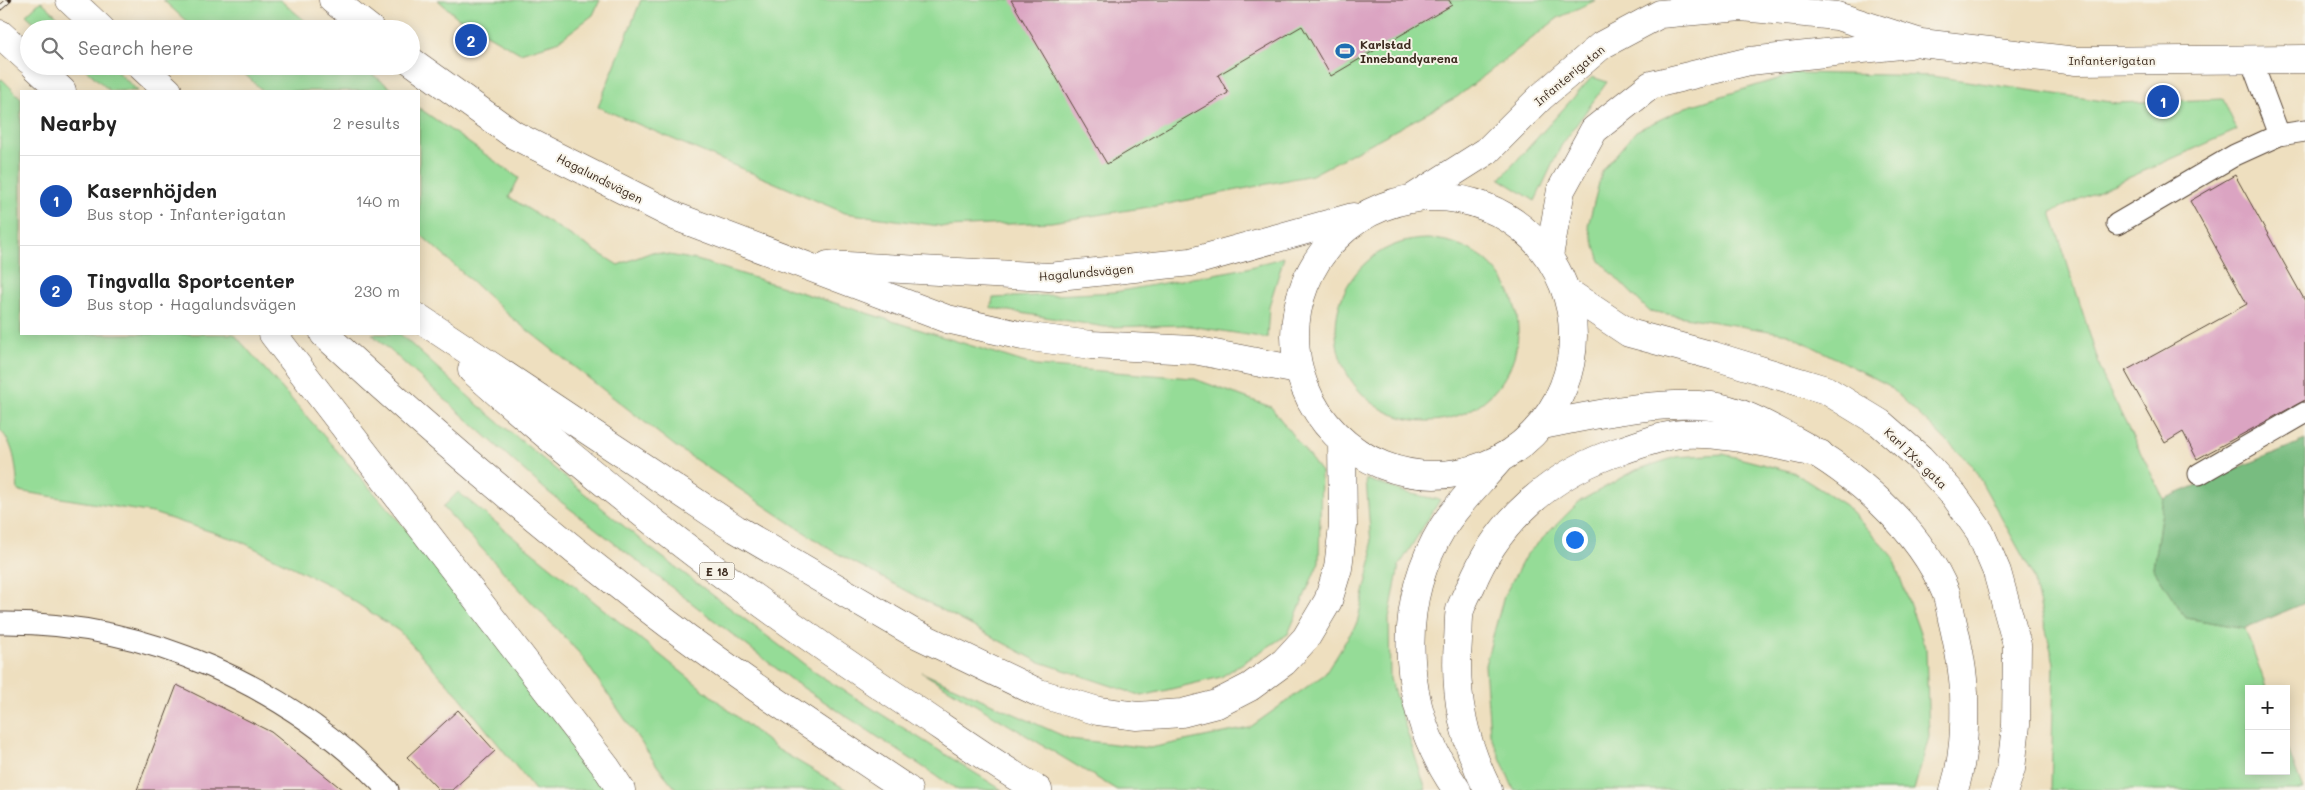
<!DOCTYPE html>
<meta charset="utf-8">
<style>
body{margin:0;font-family:Mali,sans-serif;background:#f6f6f6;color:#222}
.controls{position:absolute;right:15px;bottom:15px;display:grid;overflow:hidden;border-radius:0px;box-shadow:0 2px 12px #0003}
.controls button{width:45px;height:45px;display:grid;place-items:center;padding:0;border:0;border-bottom:1px solid #e0e0e0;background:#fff;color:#222;font:25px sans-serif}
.you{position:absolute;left:1574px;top:539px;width:18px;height:18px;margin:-12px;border:4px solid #fff;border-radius:50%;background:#1a73e8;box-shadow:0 0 0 8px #1a73e833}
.badge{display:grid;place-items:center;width:32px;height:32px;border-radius:50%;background:#1a73e8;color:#fff;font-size:16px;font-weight:700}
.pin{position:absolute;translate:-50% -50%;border:2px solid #fff;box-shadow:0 1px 5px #0006}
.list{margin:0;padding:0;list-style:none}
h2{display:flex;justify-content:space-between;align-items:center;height:65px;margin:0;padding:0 20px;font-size:21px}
h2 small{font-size:16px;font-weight:400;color:#767676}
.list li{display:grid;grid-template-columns:32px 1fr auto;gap:15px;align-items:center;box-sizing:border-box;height:90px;padding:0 20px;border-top:1px solid #e0e0e0}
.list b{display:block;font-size:19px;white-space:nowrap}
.list p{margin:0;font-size:16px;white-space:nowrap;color:#767676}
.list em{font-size:16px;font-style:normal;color:#767676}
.icon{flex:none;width:28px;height:28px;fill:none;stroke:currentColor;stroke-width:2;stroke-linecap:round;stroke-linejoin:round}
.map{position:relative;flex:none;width:2305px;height:790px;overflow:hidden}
.search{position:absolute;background:#fff;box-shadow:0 2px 12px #0003;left:20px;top:20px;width:400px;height:55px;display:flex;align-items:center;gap:12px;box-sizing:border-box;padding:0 18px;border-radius:28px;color:#767676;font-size:19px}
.panel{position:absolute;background:#fff;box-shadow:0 2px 12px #0003;left:20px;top:90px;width:400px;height:245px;border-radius:0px}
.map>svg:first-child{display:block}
.green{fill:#95dc97;stroke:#68835a}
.forest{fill:#78bc80;stroke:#5a734f}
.building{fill:#dba4c2}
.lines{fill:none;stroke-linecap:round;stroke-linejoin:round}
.service-casing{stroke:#564536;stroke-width:23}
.tertiary-casing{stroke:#564536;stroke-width:29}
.motorway-casing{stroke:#564536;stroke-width:29}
.service{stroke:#fff;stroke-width:21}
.tertiary{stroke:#fff;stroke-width:28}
.motorway{stroke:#fff;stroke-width:28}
.rail-casing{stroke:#3b2a1e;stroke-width:5.5}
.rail{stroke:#f7f3e8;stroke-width:4;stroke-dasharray:11;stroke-linecap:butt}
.labels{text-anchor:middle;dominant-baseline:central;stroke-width:4;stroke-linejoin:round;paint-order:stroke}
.shield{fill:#f7f3e8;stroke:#73665b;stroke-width:1}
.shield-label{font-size:11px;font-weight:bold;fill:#3b2a1e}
.poi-label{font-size:12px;font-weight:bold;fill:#3b2a1e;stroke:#f7f3e8;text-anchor:start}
.street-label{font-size:12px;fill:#3b2a1e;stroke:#f7f3e8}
</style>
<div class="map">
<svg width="2305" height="790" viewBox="0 0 2305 790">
<rect width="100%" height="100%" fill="#f7f3e8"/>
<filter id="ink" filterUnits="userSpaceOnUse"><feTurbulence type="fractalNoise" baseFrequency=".02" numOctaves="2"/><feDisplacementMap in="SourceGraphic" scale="10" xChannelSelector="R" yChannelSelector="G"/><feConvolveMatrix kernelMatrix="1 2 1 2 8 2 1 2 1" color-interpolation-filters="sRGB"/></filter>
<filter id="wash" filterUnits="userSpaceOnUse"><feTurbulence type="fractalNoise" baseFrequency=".0096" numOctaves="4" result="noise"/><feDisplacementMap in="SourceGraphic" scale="20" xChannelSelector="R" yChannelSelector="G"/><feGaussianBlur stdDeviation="1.12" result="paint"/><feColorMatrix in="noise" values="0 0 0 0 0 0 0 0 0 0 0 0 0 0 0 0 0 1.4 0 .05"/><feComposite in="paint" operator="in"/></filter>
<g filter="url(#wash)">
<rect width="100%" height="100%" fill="#eedfbf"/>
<g class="green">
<polygon points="163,0 280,0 315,29 195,29"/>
<polygon points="438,0 600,0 593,15 557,42 520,53 457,17"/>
<polygon points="641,0 1596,0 1558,18 1457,97 1312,175 1168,204 1051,222 947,227 845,213 598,107"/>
<polygon points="41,1 71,29 42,29 26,15"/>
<polygon points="82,66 111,66 138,91 110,91"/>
<polygon points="236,66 361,66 395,91 263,91"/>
<polygon points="1797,73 1932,76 2117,103 2223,99 2237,130 2051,212 2104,380 2164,499 2153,568 2186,618 2245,628 2267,689 2249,689 2249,771 2286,771 2286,744 2303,790 2051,790 2054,663 2032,573 1972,465 1888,385 1788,334 1649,311 1600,261 1588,226 1602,171 1636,131 1686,107"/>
<polygon points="1592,77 1607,82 1561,146 1535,201 1500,179"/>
<path d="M2 79 21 98V334H234L473 605 607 790H535L460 697 399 631 331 586 240 541 153 513 18 491C16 470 16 446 0 430V80Z"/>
<polygon points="419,108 519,178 509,197 618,265 652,252 697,260 1036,366 1192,378 1271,407 1321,472 1319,562 1288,634 1221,677 1142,696 1037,661 831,550 675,446 512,318 419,233"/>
<circle cx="1427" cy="330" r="91"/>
<polygon points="1284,257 1269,306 1267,338 1184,325 1105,327 991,308 993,298 1115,292 1247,268"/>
<polygon points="372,334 400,334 478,405 649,547 816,673 1002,790 958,790 790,679 547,491"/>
<polygon points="1723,454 1793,472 1845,505 1892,555 1926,650 1929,737 1914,790 1514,790 1490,734 1485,665 1504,596 1526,555 1580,501 1636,470 1676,457"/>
<polygon points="1366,479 1407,493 1440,500 1399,566 1389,618 1390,679 1426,790 1117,790 921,672 1070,739 1150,748 1249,728 1325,674 1357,623 1372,558"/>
<polygon points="458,492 777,749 847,790 677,790 658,767 580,654 443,507"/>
</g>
<polygon class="forest" points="2305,440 2305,603 2245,628 2186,618 2153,568 2164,499"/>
<g id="blocks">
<g class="building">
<polygon points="1011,0 1449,0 1452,5 1331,76 1302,26 1218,75 1228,93 1107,164"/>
<polygon points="2235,175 2305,301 2305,400 2197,459 2183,432 2165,443 2125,371 2247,304 2190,201"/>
<polygon points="177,685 271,732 343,790 137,790"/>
<polygon points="458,710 495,751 452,790 439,790 407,757"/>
</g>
</g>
</g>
<g filter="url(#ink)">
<use href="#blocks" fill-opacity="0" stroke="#564536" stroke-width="1"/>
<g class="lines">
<g class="service-casing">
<g id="service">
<polyline points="2251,60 2279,135"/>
<polyline points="2117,224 2235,155 2279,135 2305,131"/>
<polyline points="2199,474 2305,413"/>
<path d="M0 623C145 621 289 686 388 790"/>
</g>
</g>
<g class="tertiary-casing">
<g id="tertiary">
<polyline points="333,0 370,29"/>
<polyline points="411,61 514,135 677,217 947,319 1023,336 1091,345 1194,350 1298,370"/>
<polyline points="1416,196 1487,151 1541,97 1602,45 1660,14 1741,7 1837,16 1921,43 2076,61 2305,59"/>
<circle cx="1434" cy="336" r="139"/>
<polyline points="1549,256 1561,190 1594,130 1651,85 1750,61 1910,44"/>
<polyline points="828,265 1049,277 1191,262 1353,217"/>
<polyline points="1566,291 1629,333 1714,356 1826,390 1880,423 1920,458 1954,495 1980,532 1997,572 2017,645 2016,725 2011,769 2004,790"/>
<path d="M1542 425C1594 415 1658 400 1711 406 1741 410 1768 426 1794 440 1854 472 1920 529 1946 593 1949 601 1950 610 1952 619 1958 644 1963 667 1964 693 1965 727 1964 758 1954 790"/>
</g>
</g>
<g class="motorway-casing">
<g id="motorway">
<polyline points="70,0 101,29"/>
<polyline points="0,34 29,60"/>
<polyline points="35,66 62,91"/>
<polyline points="141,66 168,91"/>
<polyline points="419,318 736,529 912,632 1039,693 1098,711 1137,716 1182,713 1217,704 1250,687 1284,662 1306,638 1328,601 1338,568 1343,526 1342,441"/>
<polyline points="273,334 606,767 621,790"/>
<path d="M324 334C426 428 532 518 641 603 727 670 818 730 908 790"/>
<path d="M472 370C607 492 752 601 903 701 948 731 992 763 1038 790"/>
<path d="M1457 790C1403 713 1393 609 1443 527 1458 503 1481 481 1499 460"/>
<path d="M1488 790C1463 739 1454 696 1458 640 1459 631 1458 619 1460 610 1463 602 1467 593 1471 586 1498 519 1555 471 1623 450 1642 444 1663 435 1682 434 1724 431 1778 446 1820 454"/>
</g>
</g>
<use href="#service" class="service"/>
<use href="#tertiary" class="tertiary"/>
<use href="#motorway" class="motorway"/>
<g class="rail-casing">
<polyline id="rail" points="0,8 9,0"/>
</g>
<use href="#rail" class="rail"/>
</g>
</g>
<defs>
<g id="stadium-bare" transform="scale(1.5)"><path d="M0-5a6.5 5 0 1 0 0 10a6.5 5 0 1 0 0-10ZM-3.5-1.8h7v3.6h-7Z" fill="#1f6fb2" stroke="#f7f3e8" stroke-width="2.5" paint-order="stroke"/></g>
</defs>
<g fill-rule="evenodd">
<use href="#stadium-bare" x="1345" y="51"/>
</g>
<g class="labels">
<rect class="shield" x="699.5" y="562.5" width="35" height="17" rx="4"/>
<g class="shield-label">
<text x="717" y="571">E 18</text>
</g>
<g class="poi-label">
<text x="1360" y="44">Karlstad<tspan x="1360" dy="14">Innebandyarena</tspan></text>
</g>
<g class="street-label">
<text x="2112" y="60">Infanterigatan</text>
<text transform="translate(1569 75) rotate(-40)">Infanterigatan</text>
<text transform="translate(600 178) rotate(27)">Hagalundsvägen</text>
<text transform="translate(1086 272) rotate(-5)">Hagalundsvägen</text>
<text transform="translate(1916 458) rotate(44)">Karl IX:s gata</text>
</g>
</g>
</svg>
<div class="controls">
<button>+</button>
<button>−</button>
</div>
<div class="you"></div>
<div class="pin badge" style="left:2163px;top:101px;background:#1a4fb4">1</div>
<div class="pin badge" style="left:471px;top:40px;background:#1a4fb4">2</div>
<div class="search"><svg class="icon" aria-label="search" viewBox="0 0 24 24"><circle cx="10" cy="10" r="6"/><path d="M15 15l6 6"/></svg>Search here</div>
<section class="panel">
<h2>Nearby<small>2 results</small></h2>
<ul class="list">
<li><span class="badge" style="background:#1a4fb4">1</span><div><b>Kasernhöjden</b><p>Bus stop · Infanterigatan</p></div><em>140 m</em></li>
<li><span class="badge" style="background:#1a4fb4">2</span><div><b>Tingvalla Sportcenter</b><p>Bus stop · Hagalundsvägen</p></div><em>230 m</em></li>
</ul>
</section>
</div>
